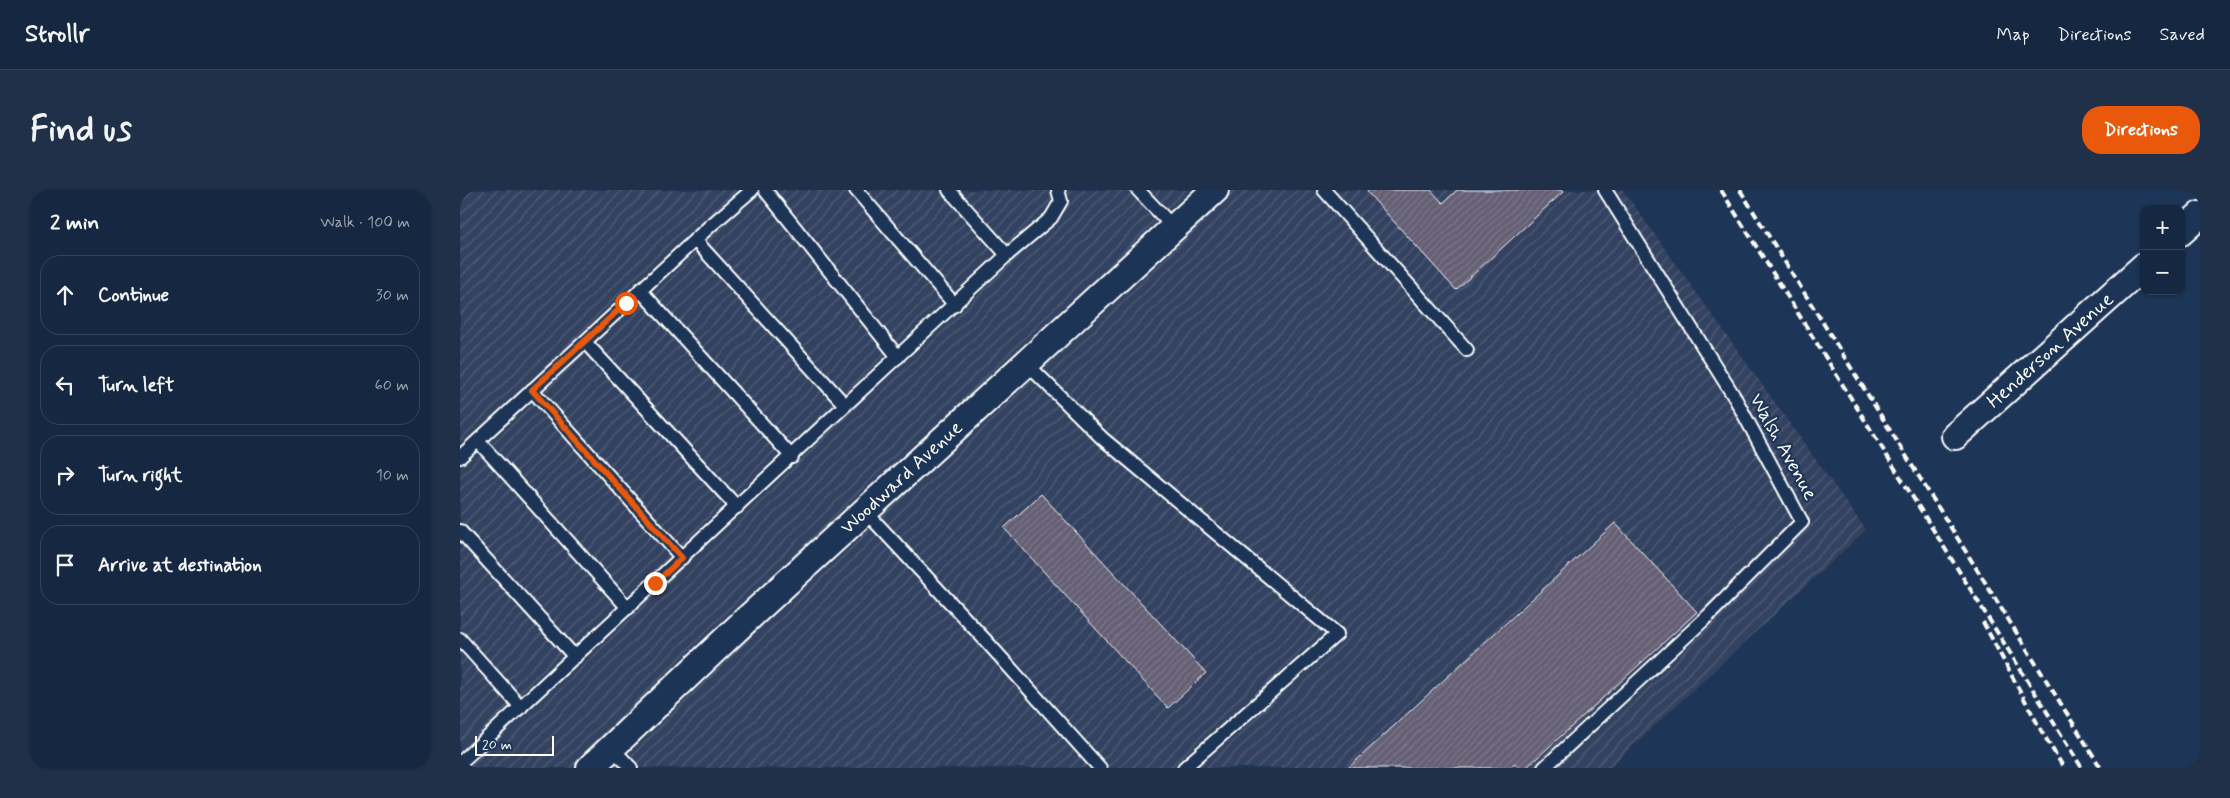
<!DOCTYPE html>
<meta charset="utf-8">
<style>
body{margin:0;font-family:Mynerve,sans-serif;background:#1f3048;color:#f1f3f6}
.controls{position:absolute;right:15px;top:15px;display:grid;overflow:hidden;border-radius:10px;box-shadow:0 1px 4px #0004}
.controls button{width:45px;height:45px;display:grid;place-items:center;padding:0;border:0;border-bottom:1px solid #35445a;background:#162841;color:#f1f3f6;font:25px sans-serif}
.scale{position:absolute;left:15px;bottom:12px;width:79px;box-sizing:border-box;padding-left:5px;border:2px solid #fff;border-top:0;font-size:14px;line-height:18px;white-space:nowrap;color:#fff;-webkit-text-stroke:4px #1d3557;paint-order:stroke}
.stop{position:absolute;width:15px;height:15px;margin:-11px;border:4px solid #ea580c;border-radius:50%;background:#fff}
.stop.end{background:#ea580c;border-color:#fff;box-shadow:0 1px 5px #0008}
.list{margin:0;padding:0;list-style:none}
h2{display:flex;justify-content:space-between;align-items:center;height:65px;margin:0;padding:0 20px;font-size:21px}
h2 small{font-size:16px;font-weight:400;color:#9ea6b1}
.list li{display:grid;grid-template-columns:32px 1fr auto;gap:15px;align-items:center;box-sizing:border-box;height:80px;margin:0 10px 10px;padding:0 10px;border:1px solid #35445a;border-radius:20px}
.list b{display:block;font-size:19px;white-space:nowrap}
.list em{font-size:16px;font-style:normal;color:#9ea6b1}
.icon{flex:none;width:28px;height:28px;fill:none;stroke:currentColor;stroke-width:2;stroke-linecap:round;stroke-linejoin:round}
.map{position:relative;flex:none;width:1740px;height:578px;overflow:hidden;border-radius:20px}
header{display:flex;align-items:center;gap:30px;box-sizing:border-box;height:70px;padding:0 25px;background:#162841;border-bottom:1px solid #35445a}
header strong{font-size:24px}
nav{display:flex;gap:28px;margin-inline-start:auto;font-size:18px}
.intro{display:flex;align-items:center;justify-content:space-between;box-sizing:border-box;height:120px;padding:0 30px}
h1{margin:0;font-size:35px}
.button{padding:12px 22px;border-radius:20px;background:#ea580c;color:#fff;font-size:18px;font-weight:700}
main{display:flex;gap:30px;padding:0 30px}
aside{flex:1;background:#162841;border-radius:20px;box-shadow:0 1px 4px #0004}
.map>svg:first-child{display:block}
.industrial{fill:url(#industrial-furrows)}
.building{fill:url(#building-hatch);stroke:#fff}
.lines{fill:none;stroke-linecap:round;stroke-linejoin:round}
.lane-casing{stroke:#fff;stroke-width:16}
.street-casing{stroke:#fff;stroke-width:30}
.lane{stroke:#1d3557;stroke-width:12}
.street{stroke:#1d3557;stroke-width:26}
.rail{stroke:#fff;stroke-width:4;stroke-dasharray:8 4;stroke-linecap:butt}
.route{stroke:#ea580c;stroke-width:6}
.labels{text-anchor:middle;dominant-baseline:central;stroke-width:4.5;stroke-linejoin:round;paint-order:stroke}
.street-label{font-size:20px;fill:#fff;stroke:#1d3557}
</style>
<header>
<strong>Strollr</strong>
<nav><a>Map</a><a>Directions</a><a>Saved</a></nav>
</header>
<div class="intro"><h1>Find us</h1><a class="button">Directions</a></div>
<main>
<aside>
<h2>2 min<small>Walk · 100 m</small></h2>
<ul class="list">
<li><svg class="icon" aria-label="ahead" viewBox="0 0 24 24"><path d="M12 20V5M6 11l6-6 6 6"/></svg><div><b>Continue</b></div><em>30 m</em></li>
<li><svg class="icon" aria-label="left" viewBox="0 0 24 24"><path d="M17 20v-9H6M10 6l-5 5 5 5"/></svg><div><b>Turn left</b></div><em>60 m</em></li>
<li><svg class="icon" aria-label="right" viewBox="0 0 24 24"><path d="M7 20v-9h11M14 6l5 5-5 5"/></svg><div><b>Turn right</b></div><em>10 m</em></li>
<li><svg class="icon" aria-label="arrive" viewBox="0 0 24 24"><path d="M6 21V4h12l-3 4 3 4H6"/></svg><div><b>Arrive at destination</b></div></li>
</ul>
</aside>
<div class="map">
<svg width="1740" height="578" viewBox="0 0 1740 578">
<defs>
<pattern id="industrial-furrows" width="10" height="10" patternUnits="userSpaceOnUse" patternTransform="scale(1.25)"><rect width="10" height="10" fill="#334260"/><path d="M-1 1l2-2M0 10L10 0M9 11l2-2" fill="none" stroke="#525e78"/></pattern>
<pattern id="building-hatch" width="6" height="6" patternUnits="userSpaceOnUse" patternTransform="scale(1.25)"><rect width="6" height="6" fill="#655f74"/><path d="M-1 1l2-2M0 6l6-6M5 7l2-2" fill="none" stroke="#7c7789"/></pattern>
</defs>
<rect width="100%" height="100%" fill="#1d3557"/>
<filter id="ink" filterUnits="userSpaceOnUse"><feTurbulence type="fractalNoise" baseFrequency=".02" numOctaves="2"/><feDisplacementMap in="SourceGraphic" scale="10" xChannelSelector="R" yChannelSelector="G"/><feConvolveMatrix kernelMatrix="1 2 1 2 8 2 1 2 1" color-interpolation-filters="sRGB"/></filter>
<g filter="url(#ink)">
<polygon class="industrial" points="0,0 1163,0 1406,340 1149,578 0,578"/>
<g class="building">
<polygon points="909,0 971,0 983,13 997,0 1101,0 1103,2 996,100 907,2"/>
<polygon points="581,304 746,483 708,518 544,338"/>
<polygon points="1155,333 1237,422 1066,578 1059,578 1055,573 1049,578 888,578"/>
</g>
<g class="lines">
<g class="lane-casing">
<g id="lane">
<polyline points="305,0 438,167"/>
<polyline points="396,0 495,115"/>
<polyline points="489,0 547,65"/>
<polyline points="678,0 714,38"/>
<polyline points="864,0 1007,160"/>
<polyline points="235,50 385,215"/>
<polyline points="180,100 332,267"/>
<polyline points="125,152 277,317"/>
<polyline points="566,173 642,248 877,444 724,578"/>
<polyline points="72,200 222,368"/>
<polyline points="18,251 168,418"/>
<polyline points="0,267 250,36 292,0"/>
<polyline points="405,321 527,452 640,578"/>
<polyline points="0,341 115,467"/>
<polyline points="0,449 61,517"/>
<polyline points="152,558 171,578"/>
<polyline points="0,573 547,65 591,28 601,11 598,0"/>
<polyline points="1084,578 1249,425 1342,332 1275,208 1145,0"/>
</g>
</g>
<g class="street-casing">
<g id="street">
<polyline points="1721,42 1740,25"/>
<path id="s1" d="M1495 246 1684 76"/>
<path id="s2" d="M130 578 285 431 755 0"/>
</g>
</g>
<use href="#lane" class="lane"/>
<use href="#street" class="street"/>
<g class="rail">
<polyline points="1261,0 1622,578"/>
<polyline points="1280,0 1641,578"/>
<polyline points="1523,432 1582,542 1604,578"/>
</g>
</g>
</g>
<g class="lines" filter="url(#ink)">
<polyline class="route" points="166,113 72,200 222,368 195,393"/>
</g>
<g class="labels">
<g class="street-label">
<text stroke="none"><textPath href="#s1" startOffset="128">Henderson Avenue</textPath></text>
<text transform="translate(1323 257) rotate(61)">Walsh Avenue</text>
<text stroke="none"><textPath href="#s2" startOffset="426">Woodward Avenue</textPath></text>
</g>
</g>
</svg>
<div class="controls">
<button>+</button>
<button>−</button>
</div>
<div class="scale">20 m</div>
<div class="stop" style="left:166px;top:113px"></div>
<div class="stop end" style="left:195px;top:393px"></div>
</div>
</main>
